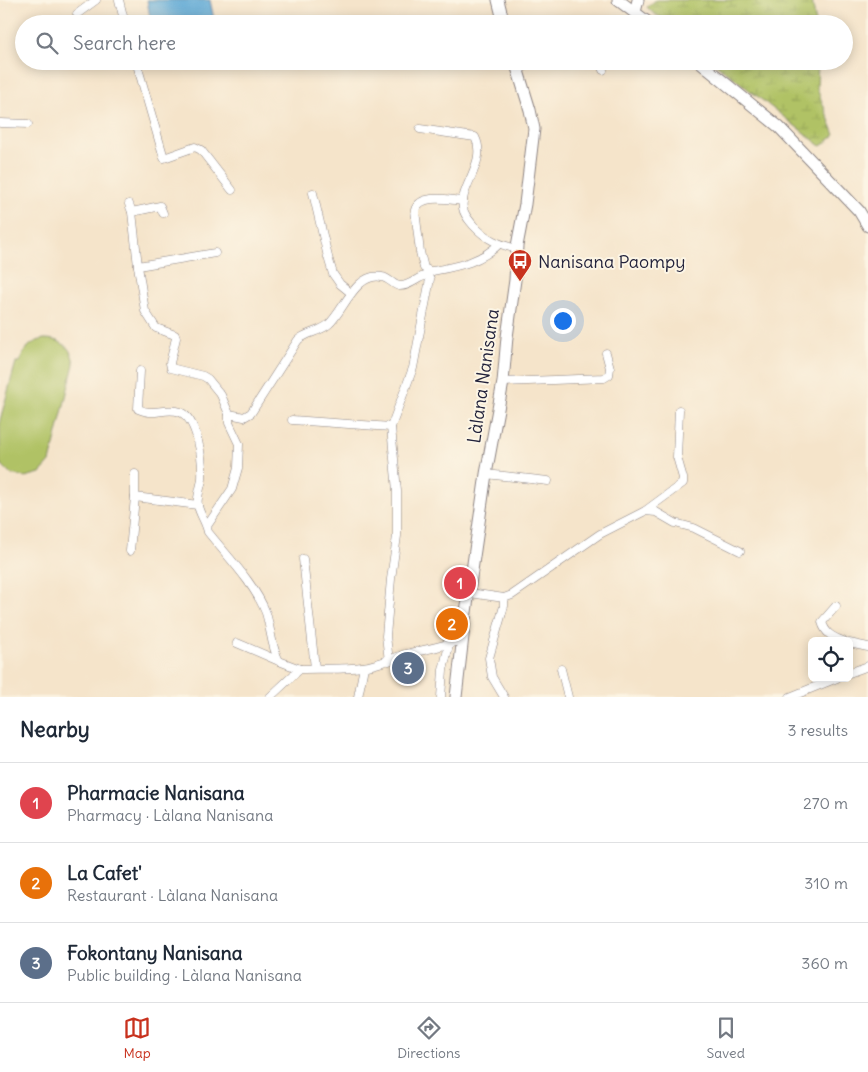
<!DOCTYPE html>
<meta charset="utf-8">
<style>
body{margin:0;font-family:Delius,sans-serif;background:#f6f6f7;color:#1f2937}
.controls{position:absolute;right:15px;bottom:15px;display:grid;overflow:hidden;border-radius:8px;box-shadow:0 2px 12px #0003}
.controls button{width:45px;height:45px;display:grid;place-items:center;padding:0;border:0;border-bottom:1px solid #e0e1e3;background:#fff;color:#1f2937;font:25px sans-serif}
.you{position:absolute;left:562px;top:320px;width:18px;height:18px;margin:-12px;border:4px solid #fff;border-radius:50%;background:#1a73e8;box-shadow:0 0 0 8px #1a73e833}
.badge{display:grid;place-items:center;width:32px;height:32px;border-radius:50%;background:#c8321e;color:#fff;font-size:16px;font-weight:700}
.pin{position:absolute;translate:-50% -50%;border:2px solid #fff;box-shadow:0 1px 5px #0006}
.list{margin:0;padding:0;list-style:none}
h2{display:flex;justify-content:space-between;align-items:center;height:65px;margin:0;padding:0 20px;font-size:21px}
h2 small{font-size:16px;font-weight:400;color:#747a83}
.list li{display:grid;grid-template-columns:32px 1fr auto;gap:15px;align-items:center;box-sizing:border-box;height:80px;padding:0 20px;border-top:1px solid #e0e1e3}
.list b{display:block;font-size:19px;white-space:nowrap}
.list p{margin:0;font-size:16px;white-space:nowrap;color:#747a83}
.list em{font-size:16px;font-style:normal;color:#747a83}
.icon{flex:none;width:28px;height:28px;fill:none;stroke:currentColor;stroke-width:2;stroke-linecap:round;stroke-linejoin:round}
.map{position:relative;flex:none;width:868px;height:697px;overflow:hidden}
.search{position:absolute;background:#fff;box-shadow:0 2px 12px #0003;left:15px;right:15px;top:15px;height:55px;display:flex;align-items:center;gap:12px;box-sizing:border-box;padding:0 18px;border-radius:28px;color:#747a83;font-size:19px}
.sheet{height:305px;background:#fff}
nav{display:flex;justify-content:space-around;align-items:center;box-sizing:border-box;height:70px;border-top:1px solid #e0e1e3;background:#fff;font-size:14px;color:#747a83}
nav a{display:grid;justify-items:center;gap:2px}
nav .on{color:#c8321e}
.map>svg:first-child{display:block}
.wetland{fill:url(#wetland-marsh);stroke:#697250}
.garden{fill:#b0c265;stroke:#697250}
.water{fill:#5da8d5;stroke:#406588}
.lines{fill:none;stroke-linecap:round;stroke-linejoin:round}
.street-casing{stroke:#8c8382;stroke-width:9}
.secondary-casing{stroke:#8c8382;stroke-width:13}
.street{stroke:#fff;stroke-width:8}
.secondary{stroke:#fff;stroke-width:11}
.labels{text-anchor:middle;dominant-baseline:central;stroke-width:4;stroke-linejoin:round;paint-order:stroke}
.poi-label{font-size:18px;fill:#22223b;stroke:#fcf5e5;text-anchor:start}
.street-label{font-size:18px;fill:#22223b;stroke:#fcf5e5}
</style>
<div class="map">
<svg width="868" height="697" viewBox="0 0 868 697">
<defs>
<pattern id="wetland-marsh" width="20" height="14" patternUnits="userSpaceOnUse" patternTransform="scale(1.25)"><rect width="20" height="14" fill="#b0c265"/><path d="M1 5h8M5 5V1M11 12h8M15 12V8" fill="none" stroke="#97a659"/></pattern>
</defs>
<rect width="100%" height="100%" fill="#fcf5e5"/>
<filter id="ink" filterUnits="userSpaceOnUse"><feTurbulence type="fractalNoise" baseFrequency=".02" numOctaves="2"/><feDisplacementMap in="SourceGraphic" scale="10" xChannelSelector="R" yChannelSelector="G"/><feConvolveMatrix kernelMatrix="1 2 1 2 8 2 1 2 1" color-interpolation-filters="sRGB"/></filter>
<filter id="wash" filterUnits="userSpaceOnUse"><feTurbulence type="fractalNoise" baseFrequency=".0096" numOctaves="4" result="noise"/><feDisplacementMap in="SourceGraphic" scale="20" xChannelSelector="R" yChannelSelector="G"/><feGaussianBlur stdDeviation="1.12" result="paint"/><feColorMatrix in="noise" values="0 0 0 0 0 0 0 0 0 0 0 0 0 0 0 0 0 1.4 0 .05"/><feComposite in="paint" operator="in"/></filter>
<g filter="url(#wash)">
<rect width="100%" height="100%" fill="#f5e4ca"/>
<g class="wetland">
<polygon points="656,0 812,0 816,24 677,24 654,14 647,7"/>
<polygon points="712,61 818,61 817,89 835,135 821,146"/>
</g>
<path class="garden" d="M44 339C61 339 72 347 74 364L50 462 40 473 25 477 11 474 0 463V420L16 362H20C24 349 30 342 44 339Z"/>
<polygon class="water" points="147,0 210,0 215,24 151,24"/>
</g>
<g filter="url(#ink)">
<g class="lines">
<g class="street-casing">
<g id="street">
<polyline points="119,0 125,24"/>
<polyline points="77,14 96,0"/>
<polyline points="136,61 164,158 195,147 201,150 232,190"/>
<polyline points="600,61 603,70"/>
<polyline points="518,71 533,61"/>
<polyline points="0,123 28,124"/>
<path d="M420 129 475 137C488 162 459 187 463 208 464 215 469 220 473 225 487 240 498 244 517 249"/>
<polyline points="313,193 328,257 333,274 340,284 351,293"/>
<path d="M463 201C449 200 421 193 415 210L420 252 424 268 430 271H433C458 266 481 262 499 244"/>
<polyline points="129,204 132,212 138,266"/>
<polyline points="132,212 160,206 163,213"/>
<path d="M140 371 138 409C141 410 145 412 149 412 159 413 169 408 180 412 198 419 203 462 202 479 201 487 196 499 198 506 200 515 206 522 208 532 227 556 255 584 266 613 271 629 271 646 279 661L300 669"/>
<polyline points="503,382 604,378 609,375 610,368 606,353"/>
<path d="M229 414 244 417 251 413 298 340C307 332 320 332 329 324 343 312 356 271 382 277 389 278 393 285 399 286 410 287 418 276 428 275L430 279 413 368 391 427 397 491V536L391 579 386 636 389 661"/>
<polyline points="292,420 391,427"/>
<polyline points="486,474 548,481"/>
<polyline points="135,497 198,505"/>
<polyline points="645,511 683,483 683,478 677,457 679,410"/>
<polyline points="207,526 232,489 238,468 239,444 229,423 229,414 221,395 208,379 203,376 171,368 170,363 176,338 175,335 156,328 145,311 138,266 215,253"/>
<polyline points="130,551 135,497 135,474"/>
<polyline points="303,559 315,668"/>
<polyline points="470,593 504,598 512,595 600,534 645,511 656,512 675,523 694,528 740,551"/>
<polyline points="504,598 504,606 489,658 492,677 504,697"/>
<path d="M836 606 822 622C825 633 832 637 843 641"/>
<polyline points="237,643 279,661"/>
<polyline points="849,643 868,647"/>
<polyline points="561,669 568,697"/>
<polyline points="849,673 868,666"/>
<path d="M270 697 300 669C321 668 342 670 362 667 379 665 394 657 410 653 428 649 446 646 463 639"/>
<polyline points="358,697 364,667"/>
<polyline points="441,697 443,670 449,645"/>
<polyline points="790,697 837,678"/>
</g>
</g>
<g class="secondary-casing">
<g id="secondary">
<polyline points="498,0 504,24"/>
<polyline points="618,0 650,24"/>
<polyline points="635,12 638,0"/>
<polyline points="698,61 779,127 859,211 868,226"/>
<polyline points="456,697 465,619 486,474 503,382 507,337 515,280 517,246 525,204 534,129 530,110 515,61"/>
</g>
</g>
<use href="#street" class="street"/>
<use href="#secondary" class="secondary"/>
</g>
</g>
<defs>
<g id="bus-pin" transform="scale(1.25)"><path d="M0 17L-7.5 6A9.5 9.5 0 1 1 7.5 6Z" fill="#c8321e" stroke="#fcf5e5"/><path d="M-5-6H5V4H4V6H2V4H-2V6H-4V4H-5ZM-3.5-4V0h7V-4ZM-3.5 1.2v1.5H-2V1.2ZM2 1.2v1.5H3.5V1.2Z" fill="#fff"/></g>
</defs>
<g fill-rule="evenodd">
<use href="#bus-pin" x="520" y="261"/>
</g>
<g class="labels">
<g class="poi-label">
<text x="538" y="261">Nanisana Paompy</text>
</g>
<g class="street-label">
<text transform="translate(483 376) rotate(-82)">Làlana Nanisana</text>
</g>
</g>
</svg>
<div class="controls">
<button><svg class="icon" aria-label="locate" viewBox="0 0 24 24"><circle cx="12" cy="12" r="6"/><path d="M12 2v4M12 18v4M2 12h4M18 12h4"/></svg></button>
</div>
<div class="you"></div>
<div class="pin badge" style="left:460px;top:583px;background:#e0444e">1</div>
<div class="pin badge" style="left:452px;top:624px;background:#e8710a">2</div>
<div class="pin badge" style="left:408px;top:668px;background:#5c6f8a">3</div>
<div class="search"><svg class="icon" aria-label="search" viewBox="0 0 24 24"><circle cx="10" cy="10" r="6"/><path d="M15 15l6 6"/></svg>Search here</div>
</div>
<section class="sheet">
<h2>Nearby<small>3 results</small></h2>
<ul class="list">
<li><span class="badge" style="background:#e0444e">1</span><div><b>Pharmacie Nanisana</b><p>Pharmacy · Làlana Nanisana</p></div><em>270 m</em></li>
<li><span class="badge" style="background:#e8710a">2</span><div><b>La Cafet'</b><p>Restaurant · Làlana Nanisana</p></div><em>310 m</em></li>
<li><span class="badge" style="background:#5c6f8a">3</span><div><b>Fokontany Nanisana</b><p>Public building · Làlana Nanisana</p></div><em>360 m</em></li>
</ul>
</section>
<nav>
<a class="on"><svg class="icon" aria-label="map" viewBox="0 0 24 24"><path d="M3 6l6-2 6 2 6-2v14l-6 2-6-2-6 2zM9 4v14M15 6v14"/></svg>Map</a>
<a><svg class="icon" aria-label="directions" viewBox="0 0 24 24"><path d="M12 3l9 9-9 9-9-9zM9 14v-3h6M13 9l2 2-2 2"/></svg>Directions</a>
<a><svg class="icon" aria-label="saved" viewBox="0 0 24 24"><path d="M7 4h10v16l-5-4-5 4z"/></svg>Saved</a>
</nav>
